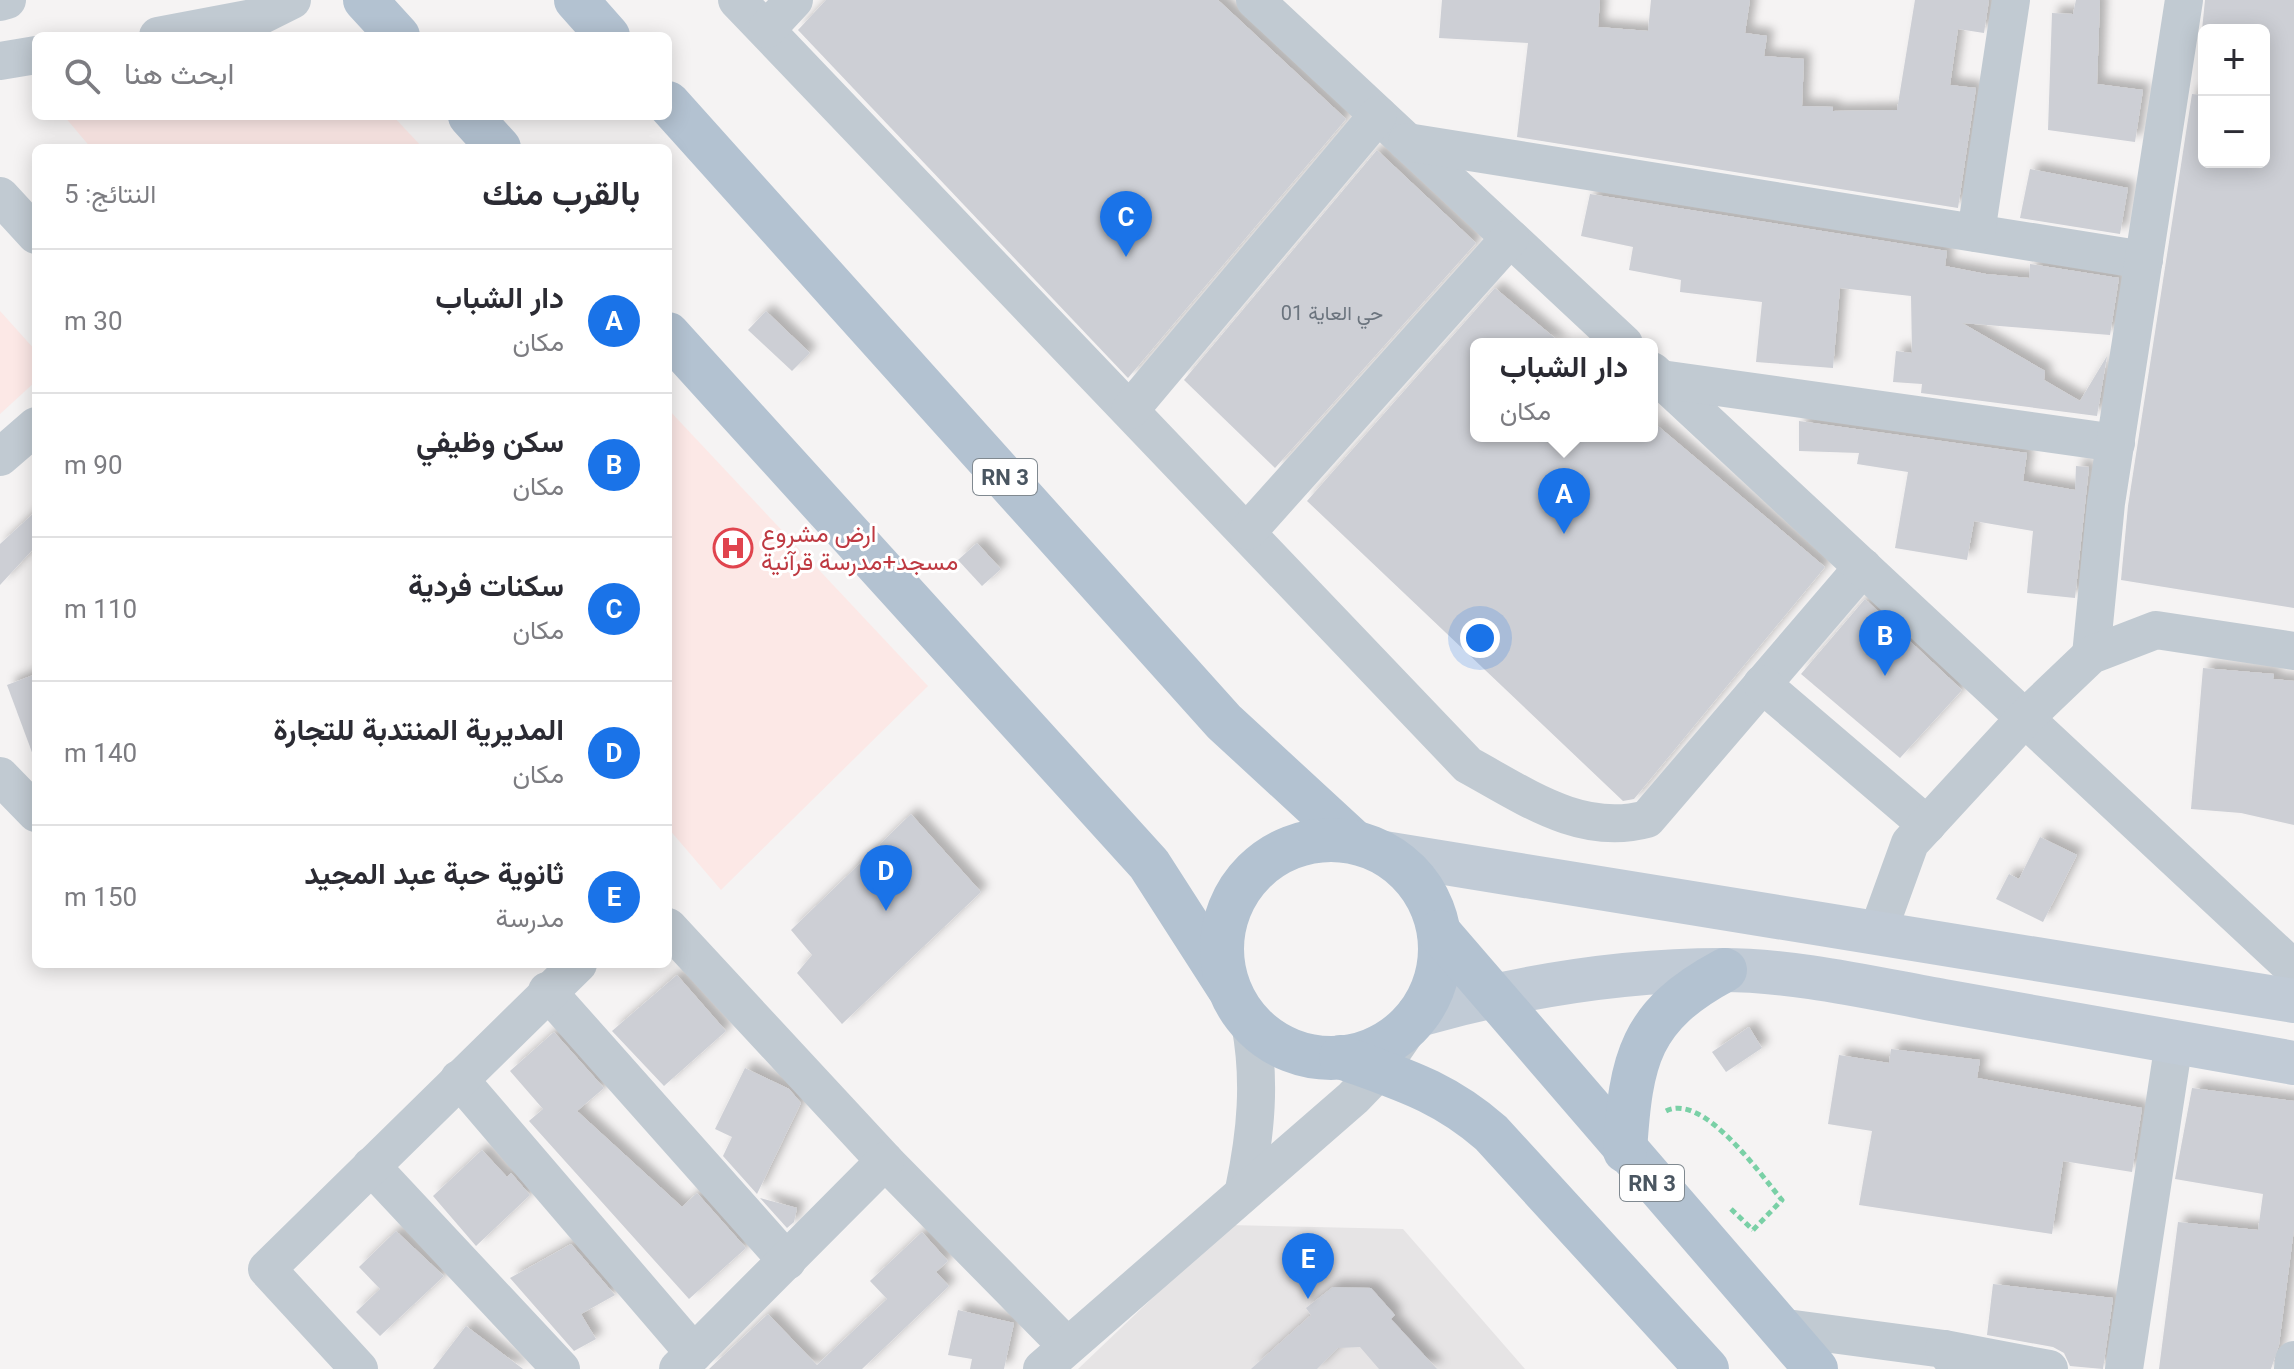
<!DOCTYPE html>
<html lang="ar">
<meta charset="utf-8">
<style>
body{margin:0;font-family:Roboto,Vazirmatn,sans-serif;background:#f2f2f3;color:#2b2b33;direction:rtl}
.controls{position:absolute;right:24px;top:24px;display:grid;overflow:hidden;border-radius:12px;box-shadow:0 4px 20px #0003}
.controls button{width:72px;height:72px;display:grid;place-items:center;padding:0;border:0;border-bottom:2px solid #e1e1e2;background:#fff;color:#2b2b33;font:40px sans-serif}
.you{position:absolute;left:1480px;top:638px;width:28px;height:28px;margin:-20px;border:6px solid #fff;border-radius:50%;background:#1a73e8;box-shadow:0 0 0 12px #1a73e833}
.badge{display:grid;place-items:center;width:52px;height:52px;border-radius:50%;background:#1a73e8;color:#fff;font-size:26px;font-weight:700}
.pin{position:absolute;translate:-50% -66px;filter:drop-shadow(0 2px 4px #0008)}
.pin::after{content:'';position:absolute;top:42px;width:28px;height:24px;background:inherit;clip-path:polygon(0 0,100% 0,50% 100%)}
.popup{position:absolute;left:1470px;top:338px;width:188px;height:104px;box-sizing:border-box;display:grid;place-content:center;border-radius:12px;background:#fff;filter:drop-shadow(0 2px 6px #0005);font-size:26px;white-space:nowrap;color:#7c7c81}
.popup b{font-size:30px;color:#2b2b33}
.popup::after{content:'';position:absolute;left:50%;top:100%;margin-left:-16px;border:16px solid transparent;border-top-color:#fff}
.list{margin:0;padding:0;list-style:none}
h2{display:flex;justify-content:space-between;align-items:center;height:104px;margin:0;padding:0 32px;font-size:34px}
h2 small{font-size:26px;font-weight:400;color:#7c7c81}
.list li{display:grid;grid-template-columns:52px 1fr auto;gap:24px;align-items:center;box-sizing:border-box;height:144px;padding:0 32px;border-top:2px solid #e1e1e2}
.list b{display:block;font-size:30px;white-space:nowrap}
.list p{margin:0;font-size:26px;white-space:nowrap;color:#7c7c81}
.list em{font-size:26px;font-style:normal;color:#7c7c81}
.icon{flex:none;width:44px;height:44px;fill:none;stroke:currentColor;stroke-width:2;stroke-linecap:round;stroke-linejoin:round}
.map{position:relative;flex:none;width:2294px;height:1369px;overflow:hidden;direction:ltr}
.search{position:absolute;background:#fff;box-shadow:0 4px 20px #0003;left:32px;top:32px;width:640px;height:88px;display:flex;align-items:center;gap:20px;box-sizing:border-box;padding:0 28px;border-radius:12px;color:#7c7c81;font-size:30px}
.panel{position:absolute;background:#fff;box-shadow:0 4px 20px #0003;left:32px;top:144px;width:640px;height:824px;border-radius:12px;direction:rtl}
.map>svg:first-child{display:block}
.education{fill:#e6e4e5}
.medical{fill:#fce8e6}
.building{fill:#cdcfd5;filter:url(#shadow)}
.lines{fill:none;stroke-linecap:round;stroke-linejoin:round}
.path{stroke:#7ad0a6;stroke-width:5;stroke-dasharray:6 4;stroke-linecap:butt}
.minor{stroke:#c1cad2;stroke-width:38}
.secondary{stroke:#c1cbd6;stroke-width:44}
.primary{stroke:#b3c2d1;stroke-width:44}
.labels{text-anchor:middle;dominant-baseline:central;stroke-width:6;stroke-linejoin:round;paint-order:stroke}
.number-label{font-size:20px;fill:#6b747e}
.shield{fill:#fff;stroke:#808990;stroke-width:2}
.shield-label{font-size:22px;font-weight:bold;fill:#4a5661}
.health-label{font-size:24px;fill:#be3a42;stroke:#fff;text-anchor:start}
</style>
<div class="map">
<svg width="2294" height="1369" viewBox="0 0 2294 1369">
<defs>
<filter id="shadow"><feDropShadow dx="7" dy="-7" stdDeviation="4" flood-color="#0004"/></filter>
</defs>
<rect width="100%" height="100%" fill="#f5f3f3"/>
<polygon class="education" points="1229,1225 1403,1229 1525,1369 1078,1369"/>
<g class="medical">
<polygon points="64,116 393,116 423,148 91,148"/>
<polygon points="0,311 36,351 36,381 0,414"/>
<polygon points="668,409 928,686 721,890 668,828"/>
</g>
<g class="building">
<polygon points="826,0 1218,0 1346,119 1128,378 798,30"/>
<polygon points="1442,0 1600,0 1598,27 1648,31 1651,0 1750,0 1745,33 1767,36 1764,56 1804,59 1802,106 1833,107 1833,111 1897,110 1915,0 1989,0 1984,33 1958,29 1950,85 1976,88 1958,208 1517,137 1528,43 1439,38"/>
<polygon points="2076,0 2100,0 2097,84 2143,90 2135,142 2048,130 2052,13 2073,14"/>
<polygon points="2205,0 2294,0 2294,608 2121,580 2128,506 2192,94 2204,95 2204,162 2264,162 2264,30 2202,30"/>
<polygon points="1377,150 1476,243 1275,468 1184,380"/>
<polygon points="2030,169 2128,188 2120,234 2020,218"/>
<polygon points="1590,194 1947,251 1945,266 1986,274 2029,278 2030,264 2119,278 2110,335 1962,323 2045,371 2044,380 2080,401 2107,356 2097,416 1921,393 1922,384 1893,382 1896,351 1912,353 1911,296 1840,288 1833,368 1756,362 1762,302 1680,292 1681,280 1629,270 1633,247 1581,236"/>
<polygon points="1495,288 1562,344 1476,344 1476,436 1652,436 1652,421 1825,567 1634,799 1623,801 1307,501"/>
<polygon points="766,311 810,353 792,371 748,330"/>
<polygon points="1799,421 2027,453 2023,481 2075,490 2076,466 2089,467 2075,598 2027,593 2033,531 1974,521 1967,560 1895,548 1908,472 1857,464 1859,453 1799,451"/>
<polygon points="36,511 36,546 0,585 0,544"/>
<polygon points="977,543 1001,569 982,586 958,560"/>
<polygon points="1865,599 1962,690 1900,758 1801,674"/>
<polygon points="2203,668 2274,674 2273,679 2294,681 2294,825 2241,813 2191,809"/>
<polygon points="36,674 36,754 33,755 7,685"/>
<polygon points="911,814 981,892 842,1024 797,973 812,955 791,930"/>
<polygon points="2040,837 2077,855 2043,922 1996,899 2009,874 2019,879"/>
<polygon points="677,975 726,1031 664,1086 612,1031"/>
<polygon points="1749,1027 1762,1048 1726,1072 1712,1052"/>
<polygon points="554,1032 604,1088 577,1111 682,1207 697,1193 746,1248 689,1299 529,1121 543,1109 510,1071"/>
<polygon points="1891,1049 1980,1060 1977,1078 2142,1108 2132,1172 2063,1161 2052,1234 1859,1205 1872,1131 1828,1124 1839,1055 1889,1063"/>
<polygon points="745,1068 789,1089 801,1103 757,1194 723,1156 732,1137 715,1129"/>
<polygon points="2192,1088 2294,1101 2294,1229 2279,1345 2271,1369 2159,1369 2178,1222 2258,1230 2263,1194 2175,1179"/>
<polygon points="482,1150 507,1177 511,1173 530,1195 476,1246 433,1196"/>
<polygon points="760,1198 797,1208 794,1222 787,1228"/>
<polygon points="396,1231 444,1276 380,1336 356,1312 380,1289 359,1267"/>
<polygon points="922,1232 948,1261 936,1272 949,1286 862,1369 709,1369 768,1314 817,1365 887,1299 870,1281"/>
<polygon points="571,1244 615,1295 581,1314 596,1339 574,1351 510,1278"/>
<polygon points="1993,1284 2113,1298 2103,1369 2070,1366 2064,1353 2053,1347 1987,1335"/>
<polygon points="1333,1287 1371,1288 1395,1315 1391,1319 1437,1369 1379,1369 1360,1347 1338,1348 1317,1369 1251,1369 1311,1315 1306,1308"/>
<polygon points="958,1310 1014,1323 1004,1369 970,1369 972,1359 948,1355"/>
<polygon points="466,1326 523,1369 433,1369"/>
</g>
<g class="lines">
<g class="path">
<path d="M1666 1111C1703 1092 1760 1174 1782 1200L1753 1230"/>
<polyline points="1731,1209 1753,1230"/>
</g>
<g class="minor">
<path d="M737 0 1468 765C1525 796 1581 837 1647 819L1863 567"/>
<polyline points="1255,0 1624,344"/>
<polyline points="0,2 7,0"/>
<polyline points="767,29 794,0"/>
<polyline points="158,36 258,17 292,0"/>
<polyline points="0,61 36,55"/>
<polyline points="1407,142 2144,260"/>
<polyline points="0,196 36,235"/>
<polyline points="1976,233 2011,0"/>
<polyline points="1652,371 2294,969"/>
<polyline points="1661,379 2116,443"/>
<polyline points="1130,410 1378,115"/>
<polyline points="0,457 36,426"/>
<polyline points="1248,531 1510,238"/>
<polyline points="2091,655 2106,503 2184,0"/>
<polyline points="1762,684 1927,825"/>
<polyline points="0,776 36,813"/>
<polyline points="668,927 885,1161 1067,1346"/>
<polyline points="1877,934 1910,843 2025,718 2091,655 2156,630 2294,651"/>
<polyline points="547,991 787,1261"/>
<polyline points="459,1079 694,1353"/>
<polyline points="371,1166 561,1369"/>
<path d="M1244 1190C1256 1133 1261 1080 1250 1023"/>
<polyline points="1779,1327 1944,1349 1960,1369"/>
<polyline points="1944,1349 2049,1369"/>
<polyline points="359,1369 267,1269 578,964"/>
<polyline points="678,1369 885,1161"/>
<polyline points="1042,1369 1353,1098 1379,1071 1412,1023"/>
<polyline points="2124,1369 2174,1042"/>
<polyline points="2293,1369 2294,1360"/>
</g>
<g class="secondary">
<polyline points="1384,853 2294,1001"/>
<path d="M1418 1015C1517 987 1618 970 1722 970 1795 970 1871 988 1943 1001 2060 1021 2177 1042 2294 1063"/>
</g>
<g class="primary">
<polyline points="365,0 398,36"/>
<polyline points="576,0 608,36"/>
<polyline points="668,103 1224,722 1353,841"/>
<polyline points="470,116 499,148"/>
<polyline points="668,334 1149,864 1228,987"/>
<circle cx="1331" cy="949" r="109"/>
<polyline points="1439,932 1816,1369"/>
<path d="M1341 1057C1401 1079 1443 1091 1491 1133L1707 1369"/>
<path d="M1625 1151C1631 1059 1639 1016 1725 970"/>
</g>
</g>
<defs>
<g id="hospital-ring" transform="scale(2)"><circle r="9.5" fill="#fff" stroke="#e0444e" stroke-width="1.5"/><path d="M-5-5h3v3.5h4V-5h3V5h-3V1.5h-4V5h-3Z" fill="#e0444e"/></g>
</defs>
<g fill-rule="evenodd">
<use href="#hospital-ring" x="733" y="548"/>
</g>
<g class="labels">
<g class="number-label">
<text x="1332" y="313">حي العاية 01</text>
</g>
<g class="shield">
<rect x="973" y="459" width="64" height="36" rx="6"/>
<rect x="1620" y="1165" width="64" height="36" rx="6"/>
</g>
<g class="shield-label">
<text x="1005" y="477">RN 3</text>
<text x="1652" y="1183">RN 3</text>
</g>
<g class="health-label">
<text x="761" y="534">ارض مشروع<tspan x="761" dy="28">مسجد+مدرسة قرآنية</tspan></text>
</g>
</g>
</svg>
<div class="controls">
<button>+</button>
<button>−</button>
</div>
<div class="you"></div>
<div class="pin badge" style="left:1564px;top:534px">A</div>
<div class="popup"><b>دار الشباب</b>مكان</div>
<div class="pin badge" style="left:1885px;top:676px">B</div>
<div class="pin badge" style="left:1126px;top:257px">C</div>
<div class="pin badge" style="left:886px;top:911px">D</div>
<div class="pin badge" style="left:1308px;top:1299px">E</div>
<div class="search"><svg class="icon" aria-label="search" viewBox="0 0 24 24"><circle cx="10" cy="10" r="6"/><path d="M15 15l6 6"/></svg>ابحث هنا</div>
<section class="panel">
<h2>بالقرب منك<small>النتائج: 5</small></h2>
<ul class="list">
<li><span class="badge">A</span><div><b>دار الشباب</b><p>مكان</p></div><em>30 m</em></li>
<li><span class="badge">B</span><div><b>سكن وظيفي</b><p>مكان</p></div><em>90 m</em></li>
<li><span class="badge">C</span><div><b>سكنات فردية</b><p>مكان</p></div><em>110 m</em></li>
<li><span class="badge">D</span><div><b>المديرية المنتدبة للتجارة</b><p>مكان</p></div><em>140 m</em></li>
<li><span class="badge">E</span><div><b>ثانوية حبة عبد المجيد</b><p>مدرسة</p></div><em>150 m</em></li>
</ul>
</section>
</div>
